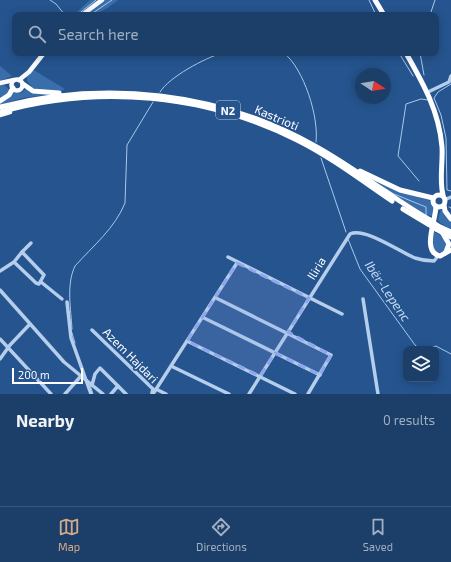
<!DOCTYPE html>
<meta charset="utf-8">
<style>
body{margin:0;font-family:"Exo 2",sans-serif;background:#294a72;color:#f1f3f6}
.controls{position:absolute;right:12px;bottom:12px;display:grid;overflow:hidden;border-radius:8px;box-shadow:0 2px 10px #0003}
.controls button{width:36px;height:36px;display:grid;place-items:center;padding:0;border:0;border-bottom:1px solid #3a587e;background:#1c3f6a;color:#f1f3f6;font:20px sans-serif}
.compass{position:absolute;left:355px;top:68px;width:36px;height:36px;border-radius:50%;background:#1c3f6a;box-shadow:0 2px 10px #0003;rotate:102deg}
.scale{position:absolute;left:12px;bottom:10px;width:71px;box-sizing:border-box;padding-left:4px;border:2px solid #fff;border-top:0;font-size:11px;line-height:14px;white-space:nowrap;color:#fff;-webkit-text-stroke:3px #25548e;paint-order:stroke}
.list{margin:0;padding:0;list-style:none}
h2{display:flex;justify-content:space-between;align-items:center;height:52px;margin:0;padding:0 16px;font-size:17px}
h2 small{font-size:13px;font-weight:400;color:#a0afc1}
.icon{flex:none;width:22px;height:22px;fill:none;stroke:currentColor;stroke-width:2;stroke-linecap:round;stroke-linejoin:round}
.map{position:relative;flex:none;width:451px;height:394px;overflow:hidden}
.search{position:absolute;background:#1c3f6a;box-shadow:0 2px 10px #0003;left:12px;right:12px;top:12px;height:44px;display:flex;align-items:center;gap:10px;box-sizing:border-box;padding:0 14px;border-radius:8px;color:#a0afc1;font-size:15px}
.sheet{height:112px;background:#1c3f6a}
nav{display:flex;justify-content:space-around;align-items:center;box-sizing:border-box;height:56px;border-top:1px solid #3a587e;background:#1c3f6a;font-size:11px;color:#a0afc1}
nav a{display:grid;justify-items:center;gap:2px}
nav .on{color:#d6ab8b}
.map>svg:first-child{display:block}
.green{fill:#396eaa}
.lines{fill:none;stroke-linecap:round;stroke-linejoin:round}
.stream{stroke:#a9c9ec;stroke-width:1}
.minor{stroke:#b5ceeb;stroke-width:3.5}
.major{stroke:#f9fbff;stroke-width:4.5}
.highway{stroke:#fff;stroke-width:5}
.highway-bridge{stroke:#fff;stroke-width:5}
.marked{fill:#8ea6ec;fill-opacity:0.2;stroke:#8ea6ec;stroke-width:3;stroke-dasharray:8 5;stroke-linejoin:round}
.labels{text-anchor:middle;dominant-baseline:central;stroke-width:3.5;stroke-linejoin:round;paint-order:stroke}
.shield{fill:#25548e;stroke:#beccdd;stroke-width:1}
.shield-label{font-size:11px;font-weight:bold;fill:#fff}
.street-label{font-size:12px;fill:#fff;stroke:#25548e}
.water-label{font-size:13px;font-style:italic;fill:#c1d8f2;stroke:#25548e}
</style>
<div class="map">
<svg width="451" height="394" viewBox="0 0 451 394">
<rect width="100%" height="100%" fill="#25548e"/>
<g class="green">
<path d="M90 0H118C103 12 98 15 77 15L78 11Z"/>
<polygon points="0,66 12,76 0,81"/>
<polygon points="32,69 65,89 61,91 33,88 27,81 27,76"/>
<polygon points="3,84 10,90 8,94 0,99 0,85"/>
<polygon points="26,89 53,94 23,98 0,105 0,103 14,92 21,93"/>
<polygon points="371,178 402,192 431,201 435,208 432,216 425,215"/>
<polygon points="441,209 451,222 451,229 440,223 438,219"/>
<path d="M434 232C440 234 445 239 447 246L443 252H435L432 243Z"/>
</g>
<g class="lines">
<g class="stream">
<polyline points="50,0 56,4 65,15"/>
<polyline points="369,0 376,15"/>
<polyline points="77,15 96,0"/>
<polyline points="90,15 112,0"/>
<polyline points="430,15 435,0"/>
<path d="M284 53C304 69 319 117 316 142"/>
<polyline points="399,53 413,76"/>
<polyline points="420,53 424,75"/>
<polyline points="451,84 438,92 434,98 441,115 446,138 447,190 451,191"/>
<path d="M160 92C169 77 205 58 222 53"/>
<polyline points="321,158 346,232"/>
<polyline points="419,181 398,156 406,104 421,99 428,100"/>
<polyline points="381,186 394,194 426,207 426,215"/>
<polyline points="449,207 451,208"/>
<polyline points="348,239 360,269 415,345 420,349"/>
<path d="M72 329C71 309 66 285 75 266 93 246 115 228 125 203L127 145 153 102"/>
<polyline points="72,333 75,343"/>
<polyline points="425,349 436,346 451,354"/>
<polyline points="90,385 93,394"/>
</g>
<g class="minor">
<polyline points="428,92 449,82 451,76"/>
<polyline points="446,199 451,197"/>
<polyline points="22,252 31,243"/>
<polyline points="228,257 342,314"/>
<polyline points="0,271 14,262 22,252 44,275 39,284 36,283 14,262"/>
<polyline points="41,282 62,299"/>
<polyline points="0,290 64,362 103,394"/>
<polyline points="216,298 331,355 308,394"/>
<polyline points="363,299 378,394"/>
<polyline points="67,302 71,338 91,394"/>
<polyline points="204,318 320,375"/>
<polyline points="92,330 153,389 152,393"/>
<polyline points="0,339 51,394"/>
<polyline points="187,341 295,394"/>
<polyline points="0,359 10,345 30,324"/>
<polyline points="171,366 229,394"/>
<polyline points="92,385 95,374 100,368 126,394"/>
<polyline points="156,389 166,394"/>
<polyline points="65,394 81,376"/>
<polyline points="111,394 118,386"/>
<polyline points="153,394 237,263"/>
<path d="M249 394 350 234C365 227 400 252 415 258 421 260 428 261 434 261L438 256"/>
</g>
<g class="major">
<polyline points="82,15 102,0"/>
<circle cx="17" cy="85" r="5.5"/>
<polyline points="19,80 29,72 44,53"/>
<polyline points="0,83 14,80"/>
<polyline points="0,115 10,112"/>
</g>
<g class="highway">
<polyline points="375,0 384,15"/>
<path d="M406 53C423 83 439 111 442 147 443 163 439 180 443 195"/>
<polyline points="23,84 33,91 59,93"/>
<polyline points="0,101 9,95 13,88"/>
<path d="M0 107C105 80 218 92 313 145 354 167 390 197 430 220"/>
<path d="M0 112C98 84 206 94 297 140 331 157 361 180 392 201"/>
<polyline points="360,171 400,190 433,198"/>
<circle cx="439" cy="201" r="6"/>
<polyline points="444,205 445,211 451,219"/>
<path d="M436 206C436 220 421 252 440 256L451 250"/>
<polyline points="403,209 428,224"/>
<polyline points="438,226 451,232"/>
<polyline points="436,229 451,237"/>
<polyline points="442,232 449,244 446,252"/>
</g>
<g class="highway-bridge">
<polyline points="430,220 438,226"/>
<polyline points="428,224 436,229"/>
</g>
</g>
<path class="marked" d="M237 263 309 298 288 332 331 355 320 375 275 353 260 376 187 341Z"/>
<g class="labels">
<rect class="shield" x="216" y="101" width="24" height="18" rx="3"/>
<g class="shield-label">
<text x="228" y="110">N2</text>
</g>
<g class="street-label">
<text transform="translate(277 117) rotate(23)">Kastrioti</text>
<text transform="translate(316 268) rotate(-58)">Iliria</text>
<text transform="translate(131 355) rotate(45)">Azem Hajdari</text>
</g>
<g class="water-label">
<text transform="translate(388 291) rotate(56)">Ibër-Lepenc</text>
</g>
</g>
</svg>
<div class="controls">
<button><svg class="icon" aria-label="layers" viewBox="0 0 24 24"><path d="M12 4l9 5-9 5-9-5zM3 14l9 5 9-5"/></svg></button>
</div>
<svg class="compass" viewBox="-18 -18 36 36"><path d="M0-13l5 13h-10z" fill="#e53935"/><path d="M0 13l5-13h-10z" fill="#a0afc1"/></svg>
<div class="scale">200 m</div>
<div class="search"><svg class="icon" aria-label="search" viewBox="0 0 24 24"><circle cx="10" cy="10" r="6"/><path d="M15 15l6 6"/></svg>Search here</div>
</div>
<section class="sheet">
<h2>Nearby<small>0 results</small></h2>
<ul class="list">
</ul>
</section>
<nav>
<a class="on"><svg class="icon" aria-label="map" viewBox="0 0 24 24"><path d="M3 6l6-2 6 2 6-2v14l-6 2-6-2-6 2zM9 4v14M15 6v14"/></svg>Map</a>
<a><svg class="icon" aria-label="directions" viewBox="0 0 24 24"><path d="M12 3l9 9-9 9-9-9zM9 14v-3h6M13 9l2 2-2 2"/></svg>Directions</a>
<a><svg class="icon" aria-label="saved" viewBox="0 0 24 24"><path d="M7 4h10v16l-5-4-5 4z"/></svg>Saved</a>
</nav>
